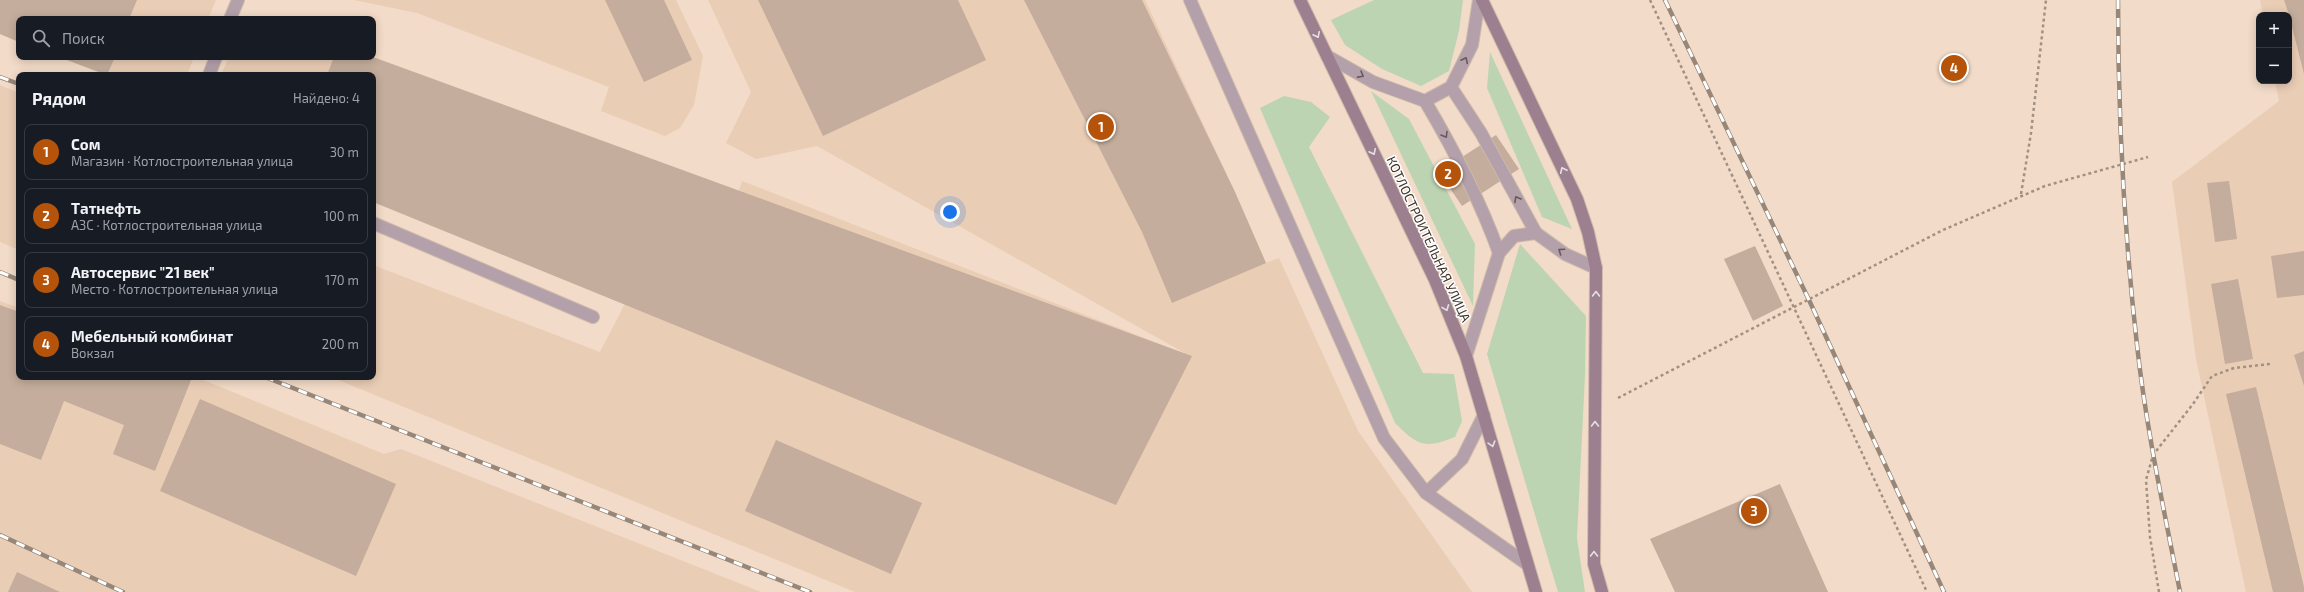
<!DOCTYPE html>
<html lang="ru">
<meta charset="utf-8">
<style>
body{margin:0;font-family:"Exo 2",sans-serif;background:#242831;color:#f1f3f6}
.controls{position:absolute;right:12px;top:12px;display:grid;overflow:hidden;border-radius:8px;box-shadow:0 2px 10px #0003}
.controls button{width:36px;height:36px;display:grid;place-items:center;padding:0;border:0;border-bottom:1px solid #363941;background:#171b24;color:#f1f3f6;font:20px sans-serif}
.you{position:absolute;left:950px;top:212px;width:14px;height:14px;margin:-10px;border:3px solid #fff;border-radius:50%;background:#1a73e8;box-shadow:0 0 0 6px #1a73e833}
.badge{display:grid;place-items:center;width:26px;height:26px;border-radius:50%;background:#b45309;color:#fff;font-size:13px;font-weight:700}
.pin{position:absolute;translate:-50% -50%;border:2px solid #fff;box-shadow:0 1px 4px #0006}
.list{margin:0;padding:0;list-style:none}
h2{display:flex;justify-content:space-between;align-items:center;height:52px;margin:0;padding:0 16px;font-size:17px}
h2 small{font-size:13px;font-weight:400;color:#9ea1a6}
.list li{display:grid;grid-template-columns:26px 1fr auto;gap:12px;align-items:center;box-sizing:border-box;height:56px;margin:0 8px 8px;padding:0 8px;border:1px solid #363941;border-radius:8px}
.list b{display:block;font-size:15px;white-space:nowrap}
.list p{margin:0;font-size:13px;white-space:nowrap;color:#9ea1a6}
.list em{font-size:13px;font-style:normal;color:#9ea1a6}
.icon{flex:none;width:22px;height:22px;fill:none;stroke:currentColor;stroke-width:2;stroke-linecap:round;stroke-linejoin:round}
.map{position:relative;flex:none;width:2304px;height:592px;overflow:hidden}
.search{position:absolute;background:#171b24;box-shadow:0 2px 10px #0003;left:16px;top:16px;width:360px;height:44px;display:flex;align-items:center;gap:10px;box-sizing:border-box;padding:0 14px;border-radius:8px;color:#9ea1a6;font-size:15px}
.panel{position:absolute;background:#171b24;box-shadow:0 2px 10px #0003;left:16px;top:72px;width:360px;height:308px;border-radius:8px}
.map>svg:first-child{display:block}
.built{fill:#eacdb5}
.green{fill:#bdd4b3}
.building{fill:#c4ad9c}
.lines{fill:none;stroke-linecap:round;stroke-linejoin:round}
.lane-casing{stroke:#cebaa9;stroke-width:14}
.secondary-casing{stroke:#cebaa9;stroke-width:14}
.path{stroke:#a29183;stroke-width:2.5;stroke-dasharray:3 3;stroke-linecap:butt}
.lane{stroke:#b3a0aa;stroke-width:12}
.secondary{stroke:#9c8090;stroke-width:12}
.rail-casing{stroke:#978779;stroke-width:4.5}
.rail{stroke:#fff;stroke-width:3;stroke-dasharray:9;stroke-linecap:butt}
.oneway{stroke:#e6dfe3}
.oneway2{stroke:#675a59}
.labels{text-anchor:middle;dominant-baseline:central;stroke-width:3;stroke-linejoin:round;paint-order:stroke}
.street-label{font-size:13px;fill:#3e352d;stroke:#fff}
</style>
<div class="map">
<svg width="2304" height="592" viewBox="0 0 2304 592">
<rect width="100%" height="100%" fill="#f2dbc8"/>
<g class="built">
<polygon points="0,0 216,0 208,19 19,19 19,42 0,34"/>
<polygon points="354,0 676,0 703,56 694,105 680,128 665,136 601,111 609,87 417,13"/>
<polygon points="708,0 1145,0 1235,192 1266,263 1279,258 1358,431 1472,592 855,592 331,377 373,377 373,265 600,352 629,296 373,75 221,75 229,57 351,57 734,207 742,181 1188,355 817,146 756,159 726,143 751,92"/>
<polygon points="2260,0 2304,0 2304,592 2246,592 2196,359 2172,182 2279,101 2275,81 2289,81 2289,15 2263,15"/>
<polygon points="59,57 194,57 187,75 105,75"/>
<polygon points="0,85 19,93 19,250 0,242"/>
<polygon points="0,301 19,308 19,377 196,377 384,454 401,449 761,592 0,592"/>
</g>
<g class="green">
<polygon points="1374,0 1463,0 1459,31 1449,71 1421,86 1382,69 1345,45 1331,20"/>
<polygon points="1490,52 1572,229 1542,217 1487,88"/>
<polygon points="1371,91 1409,119 1475,244 1473,306"/>
<path d="M1284 96 1311 102 1330 117 1309 147 1423 373 1454 374 1462 421 1455 437C1424 449 1418 446 1395 423L1260 108Z"/>
<polygon points="1520,244 1586,316 1585,375 1577,538 1585,592 1558,592 1487,354"/>
</g>
<g class="building">
<polygon points="0,0 137,0 129,19 19,19 19,42 0,34"/>
<polygon points="605,0 664,0 692,60 644,82"/>
<polygon points="758,0 958,0 986,60 823,136"/>
<polygon points="1024,0 1142,0 1235,192 1266,263 1172,303 1142,232"/>
<polygon points="2284,0 2304,0 2304,74 2289,15"/>
<polygon points="59,57 115,57 107,75"/>
<polygon points="334,57 373,57 1192,356 1116,505 373,202 373,75 327,75"/>
<polygon points="1496,135 1519,169 1462,206 1439,172"/>
<polygon points="2229,181 2237,239 2215,242 2207,183"/>
<polygon points="1755,246 1783,306 1753,321 1724,259"/>
<polygon points="2304,251 2304,295 2277,298 2271,256"/>
<polygon points="2238,279 2253,359 2225,364 2211,284"/>
<polygon points="0,305 19,312 19,377 183,377 191,380 155,471 113,454 124,425 64,401 41,460 0,444"/>
<polygon points="2304,351 2304,386 2294,355"/>
<polygon points="2256,387 2304,587 2304,592 2273,592 2226,394"/>
<polygon points="200,399 396,484 356,576 160,491"/>
<polygon points="776,440 922,503 891,574 745,511"/>
<polygon points="1780,484 1828,592 1675,592 1650,539"/>
<polygon points="17,572 60,592 8,592"/>
</g>
<g class="lines">
<g class="lane-casing">
<g id="lane">
<polyline points="1190,0 1384,438 1426,493 1527,564"/>
<polyline points="230,19 238,0"/>
<polyline points="1327,56 1373,82 1425,101 1451,87 1472,45 1479,0"/>
<polyline points="209,75 216,57"/>
<polyline points="1451,87 1481,133 1536,233"/>
<path d="M1425 101C1454 150 1480 200 1499 253"/>
<polyline points="373,223 593,317"/>
<polyline points="1466,356 1499,253 1514,236 1536,233 1565,254 1596,268"/>
<polyline points="1426,493 1462,459 1484,415"/>
</g>
</g>
<g class="secondary-casing">
<g id="secondary">
<polyline points="1300,0 1435,280 1466,356 1536,592"/>
<polyline points="1482,0 1577,199 1588,232 1596,268 1594,564 1602,592"/>
</g>
</g>
<g class="path">
<polyline points="1650,0 1927,592"/>
<polyline points="2021,194 2031,133 2046,0"/>
<polyline points="1618,398 1943,230 2045,186 2148,157"/>
<polyline points="2159,592 2150,537 2146,480 2153,455 2193,404 2212,376 2234,368 2270,364"/>
</g>
<use href="#lane" class="lane"/>
<use href="#secondary" class="secondary"/>
<g class="rail-casing">
<g id="rail">
<polyline points="1665,0 1809,300 1944,592"/>
<path d="M2118 0C2118 115 2124 231 2137 345 2146 428 2164 510 2180 592"/>
<polyline points="0,77 19,84"/>
<polyline points="0,272 19,280"/>
<polyline points="265,377 810,592"/>
<polyline points="0,535 123,592"/>
</g>
</g>
<use href="#rail" class="rail"/>
</g>
<defs><path id="oneway-chevron" d="M-2-3.5L2.5 0L-2 3.5" fill="none" stroke-width="1.6" stroke-linecap="round" stroke-linejoin="round"/></defs>
<g class="oneway">
<use href="#oneway-chevron" transform="translate(1317 35) rotate(64)"/>
<use href="#oneway-chevron" transform="translate(1373 152) rotate(64)"/>
<use href="#oneway-chevron" transform="translate(1563 170) rotate(-115)"/>
<use href="#oneway-chevron" transform="translate(1596 294) rotate(-90)"/>
<use href="#oneway-chevron" transform="translate(1446 308) rotate(68)"/>
<use href="#oneway-chevron" transform="translate(1595 424) rotate(-90)"/>
<use href="#oneway-chevron" transform="translate(1492 444) rotate(74)"/>
<use href="#oneway-chevron" transform="translate(1594 554) rotate(-90)"/>
</g>
<g class="oneway2">
<use href="#oneway-chevron" transform="translate(1465 60) rotate(-64)"/>
<use href="#oneway-chevron" transform="translate(1361 75) rotate(29)"/>
<use href="#oneway-chevron" transform="translate(1445 135) rotate(59)"/>
<use href="#oneway-chevron" transform="translate(1517 199) rotate(-119)"/>
<use href="#oneway-chevron" transform="translate(1561 251) rotate(-146)"/>
</g>
<g class="labels">
<g class="street-label">
<text transform="translate(1429 239) rotate(65)">КОТЛОСТРОИТЕЛЬНАЯ УЛИЦА</text>
</g>
</g>
</svg>
<div class="controls">
<button>+</button>
<button>−</button>
</div>
<div class="you"></div>
<div class="pin badge" style="left:1101px;top:127px">1</div>
<div class="pin badge" style="left:1448px;top:174px">2</div>
<div class="pin badge" style="left:1754px;top:511px">3</div>
<div class="pin badge" style="left:1954px;top:68px">4</div>
<div class="search"><svg class="icon" aria-label="search" viewBox="0 0 24 24"><circle cx="10" cy="10" r="6"/><path d="M15 15l6 6"/></svg>Поиск</div>
<section class="panel">
<h2>Рядом<small>Найдено: 4</small></h2>
<ul class="list">
<li><span class="badge">1</span><div><b>Сом</b><p>Магазин · Котлостроительная улица</p></div><em>30 m</em></li>
<li><span class="badge">2</span><div><b>Татнефть</b><p>АЗС · Котлостроительная улица</p></div><em>100 m</em></li>
<li><span class="badge">3</span><div><b>Автосервис &quot;21 век&quot;</b><p>Место · Котлостроительная улица</p></div><em>170 m</em></li>
<li><span class="badge">4</span><div><b>Мебельный комбинат</b><p>Вокзал</p></div><em>200 m</em></li>
</ul>
</section>
</div>
